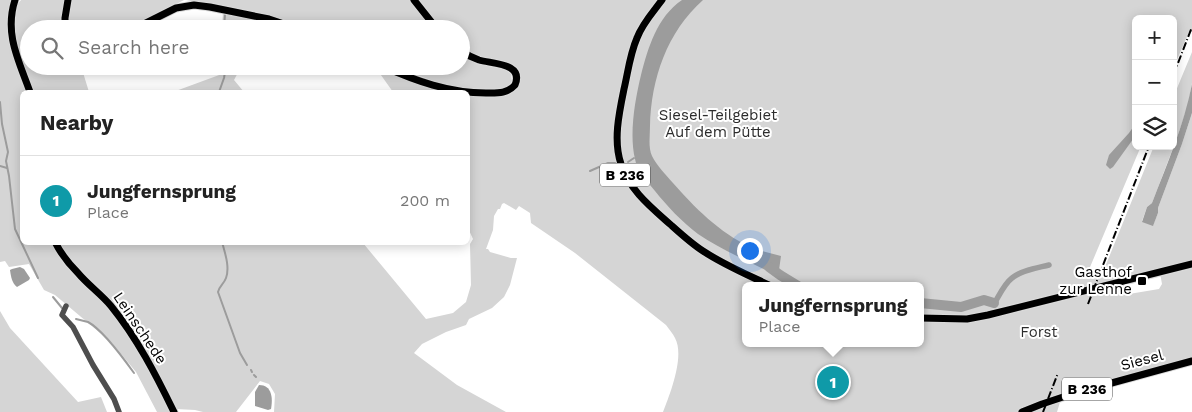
<!DOCTYPE html>
<meta charset="utf-8">
<style>
body{margin:0;font-family:"Work Sans",sans-serif;background:#f6f6f6;color:#222}
.controls{position:absolute;right:15px;top:15px;display:grid;overflow:hidden;border-radius:8px;box-shadow:0 2px 12px #0003}
.controls button{width:45px;height:45px;display:grid;place-items:center;padding:0;border:0;border-bottom:1px solid #e0e0e0;background:#fff;color:#222;font:25px sans-serif}
.you{position:absolute;left:749px;top:250px;width:18px;height:18px;margin:-12px;border:4px solid #fff;border-radius:50%;background:#1a73e8;box-shadow:0 0 0 8px #1a73e833}
.badge{display:grid;place-items:center;width:32px;height:32px;border-radius:50%;background:#b45309;color:#fff;font-size:16px;font-weight:700}
.pin{position:absolute;translate:-50% -50%;border:2px solid #fff;box-shadow:0 1px 5px #0006}
.popup{position:absolute;left:742px;top:282px;width:182px;height:65px;box-sizing:border-box;display:grid;place-content:center;border-radius:8px;background:#fff;filter:drop-shadow(0 1px 4px #0005);font-size:16px;white-space:nowrap;color:#767676}
.popup b{font-size:19px;color:#222}
.popup::after{content:'';position:absolute;left:50%;top:100%;margin-left:-10px;border:10px solid transparent;border-top-color:#fff}
.list{margin:0;padding:0;list-style:none}
h2{display:flex;justify-content:space-between;align-items:center;height:65px;margin:0;padding:0 20px;font-size:21px}
h2 small{font-size:16px;font-weight:400;color:#767676}
.list li{display:grid;grid-template-columns:32px 1fr auto;gap:15px;align-items:center;box-sizing:border-box;height:90px;padding:0 20px;border-top:1px solid #e0e0e0}
.list b{display:block;font-size:19px;white-space:nowrap}
.list p{margin:0;font-size:16px;white-space:nowrap;color:#767676}
.list em{font-size:16px;font-style:normal;color:#767676}
.icon{flex:none;width:28px;height:28px;fill:none;stroke:currentColor;stroke-width:2;stroke-linecap:round;stroke-linejoin:round}
.map{position:relative;flex:none;width:1192px;height:412px;overflow:hidden}
.search{position:absolute;background:#fff;box-shadow:0 2px 12px #0003;left:20px;top:20px;width:450px;height:55px;display:flex;align-items:center;gap:12px;box-sizing:border-box;padding:0 18px;border-radius:28px;color:#767676;font-size:19px}
.panel{position:absolute;background:#fff;box-shadow:0 2px 12px #0003;left:20px;top:90px;width:450px;height:155px;border-radius:8px}
.map>svg:first-child{display:block}
.green{fill:#d5d5d5;fill-rule:evenodd}
.water{fill:#9c9c9c}
.lines{fill:none;stroke-linecap:round;stroke-linejoin:round}
.stream{stroke:#9c9c9c;stroke-width:2}
.canal{stroke:#9c9c9c;stroke-width:5.5}
.river{stroke:#9c9c9c;stroke-width:10}
.major-casing{stroke:#dbdbdb;stroke-width:9}
.minor{stroke:#4e4e4e;stroke-width:5.5}
.major{stroke:#000;stroke-width:7}
.rail{stroke:#000;stroke-width:2;stroke-dasharray:8 2.5 1 2.5;stroke-linecap:butt}
.poi-dot{fill:#000;stroke:#fff;stroke-width:2}
.labels{text-anchor:middle;dominant-baseline:central;stroke-width:4;stroke-linejoin:round;paint-order:stroke}
.shield{fill:#fff;stroke:#4c4c4c;stroke-width:1}
.shield-label{font-size:14px;font-weight:bold;fill:#000}
.park-label{font-size:15px;fill:#2c2c2c;stroke:#fff}
.poi-label{font-size:15px;fill:#000;stroke:#fff;text-anchor:end}
.street-label{font-size:15px;fill:#000;stroke:#fff}
</style>
<div class="map">
<svg width="1192" height="412" viewBox="0 0 1192 412">
<rect width="100%" height="100%" fill="#fff"/>
<g class="green">
<path d="M0 0H14V32L17 5 21 0H65L61 18 62 29H29V66H81L89 92H22V242L363 243 426 319 453 313 466 302 471 285 470 244 473 239 468 228V96C481 96 522 101 519 78 519 73 516 68 512 65 504 59 491 60 482 57 474 55 468 52 461 48V29H441L418 0H1192V32H1189L1173 69V19H1136V146H1141L1085 279 1103 272 1154 146H1173V98L1192 52V83L1188 105 1178 135 1152 203 1147 207 1142 221 1153 225 1158 213V208L1182 144 1192 113V359L1060 397V402L1057 412H663C670 394 685 356 675 338 673 334 669 329 666 325L575 253 531 223 530 213 519 206 516 210 504 203 502 204 500 209H498L494 216 493 230 486 249H488L490 252 511 258H517L510 285 504 297 492 308 469 319 466 325 446 332 422 344 414 353 457 385 506 412H274L275 394 269 384 260 381 236 412H203L195 410 176 409C156 369 137 325 104 294L134 339 170 412H157L136 372 112 343 55 295 44 290 29 264 9 267 5 261 0 262ZM1160 273 1162 284 1159 289 1129 294 1127 281ZM746 286H920V343H746Z"/>
<polygon points="70,0 184,0 129,29 68,29 67,19"/>
<polygon points="186,0 410,0 432,29 307,29 292,22 290,24 247,12"/>
<polygon points="223,12 288,28 290,29 260,29 234,23 231,29 222,29"/>
<polygon points="461,55 469,59 488,66 505,69 511,74 512,81 509,86 505,89 483,90 449,87 393,66 461,66"/>
<polygon points="369,66 371,66 448,92 393,92 376,68"/>
<polygon points="241,67 234,80 244,92 173,92"/>
<polygon points="0,311 10,328 78,402 101,397 107,412 0,412"/>
</g>
<g class="water">
<path d="M682 0H703C667 32 651 79 650 126 650 136 648 147 652 156 657 166 666 175 673 183 693 206 721 234 749 246 759 251 770 253 781 256L779 270 780 274 779 277C753 263 721 250 698 234 682 222 667 206 655 191 647 181 637 171 635 159 629 134 635 100 641 75 648 48 657 17 682 0Z"/>
<path d="M1192 84V113L1182 144 1158 208V213L1153 226 1142 222 1147 207 1152 203C1167 164 1184 125 1192 84Z"/>
<polygon points="1136,123 1136,135 1113,167 1110,169 1106,165 1109,155 1129,133"/>
<path d="M20 267 24 269 30 278 29 280 17 287C12 283 11 277 10 270L12 269Z"/>
<path d="M259 385C272 385 273 398 271 409L268 410 255 406V392Z"/>
</g>
<g class="lines">
<g class="stream">
<polyline points="224,29 225,14"/>
<polyline points="219,92 224,78 226,66"/>
<polyline points="0,102 2,124 8,152 6,161 9,176 15,229 38,278"/>
<polyline points="628,162 634,158"/>
<polyline points="0,166 7,168"/>
<polyline points="590,171 608,163 616,163"/>
<path d="M222 242C225 253 230 267 226 278 224 284 219 286 218 292L240 353 247 365"/>
<polyline points="53,297 62,308"/>
<path d="M76 319C80 320 84 321 88 322 103 330 124 359 134 373"/>
<polyline points="251,370 252,372"/>
<polyline points="254,375 256,377"/>
</g>
<path class="canal" d="M994 304C999 296 1004 284 1012 278 1022 270 1037 268 1049 265"/>
<g class="river">
<polyline points="769,267 780,275 798,286"/>
<polyline points="920,303 961,307 984,300 994,303"/>
</g>
<g class="major-casing">
<g id="major">
<path d="M15 0C4 34 19 61 30 92"/>
<polyline points="414,0 437,29"/>
<path d="M662 0C653 12 642 24 637 38 630 54 628 72 624 89 619 113 613 141 621 164 629 190 652 208 671 225 681 234 692 244 703 251 724 265 748 275 771 286"/>
<polyline points="65,29 65,18 68,0"/>
<polyline points="134,29 176,8 194,5 210,7 269,19 299,29"/>
<path d="M382 66C416 81 449 93 486 93 497 93 507 94 515 85 524 63 493 64 479 60 473 58 467 55 461 51"/>
<path d="M55 242C61 254 69 264 78 273 88 285 101 294 111 306 137 338 156 375 174 412"/>
<polyline points="920,318 967,319 988,315 1192,264"/>
<polyline points="1022,412 1042,404 1075,393 1192,361"/>
</g>
</g>
<polyline class="minor" points="66,306 62,315 73,327 93,365 114,399 119,412"/>
<use href="#major" class="major"/>
<g class="rail">
<polyline points="1173,76 1192,27"/>
<polyline points="1088,304 1149,146"/>
<polyline points="1043,412 1058,373"/>
</g>
</g>
<rect class="poi-dot" x="1137" y="276" width="10" height="10" rx="2.5"/>
<g class="labels">
<g class="shield">
<rect x="600" y="163.5" width="50" height="23" rx="4"/>
<rect x="1062" y="377.5" width="50" height="23" rx="4"/>
</g>
<g class="shield-label">
<text x="625" y="175">B 236</text>
<text x="1087" y="389">B 236</text>
</g>
<g class="park-label">
<text x="718" y="115">Siesel-Teilgebiet<tspan x="718" dy="17">Auf dem Pütte</tspan></text>
<text x="1039" y="332">Forst</text>
</g>
<g class="poi-label">
<text x="1132" y="272">Gasthof<tspan x="1132" dy="17">zur Lenne</tspan></text>
</g>
<g class="street-label">
<text transform="translate(140 328) rotate(56)">Leinschede</text>
<text transform="translate(1142 360) rotate(-15)">Siesel</text>
</g>
</g>
</svg>
<div class="controls">
<button>+</button>
<button>−</button>
<button><svg class="icon" aria-label="layers" viewBox="0 0 24 24"><path d="M12 4l9 5-9 5-9-5zM3 14l9 5 9-5"/></svg></button>
</div>
<div class="you"></div>
<div class="pin badge" style="left:833px;top:382px;background:#0f9aa8">1</div>
<div class="popup"><b>Jungfernsprung</b>Place</div>
<div class="search"><svg class="icon" aria-label="search" viewBox="0 0 24 24"><circle cx="10" cy="10" r="6"/><path d="M15 15l6 6"/></svg>Search here</div>
<section class="panel">
<h2>Nearby<small></small></h2>
<ul class="list">
<li><span class="badge" style="background:#0f9aa8">1</span><div><b>Jungfernsprung</b><p>Place</p></div><em>200 m</em></li>
</ul>
</section>
</div>
